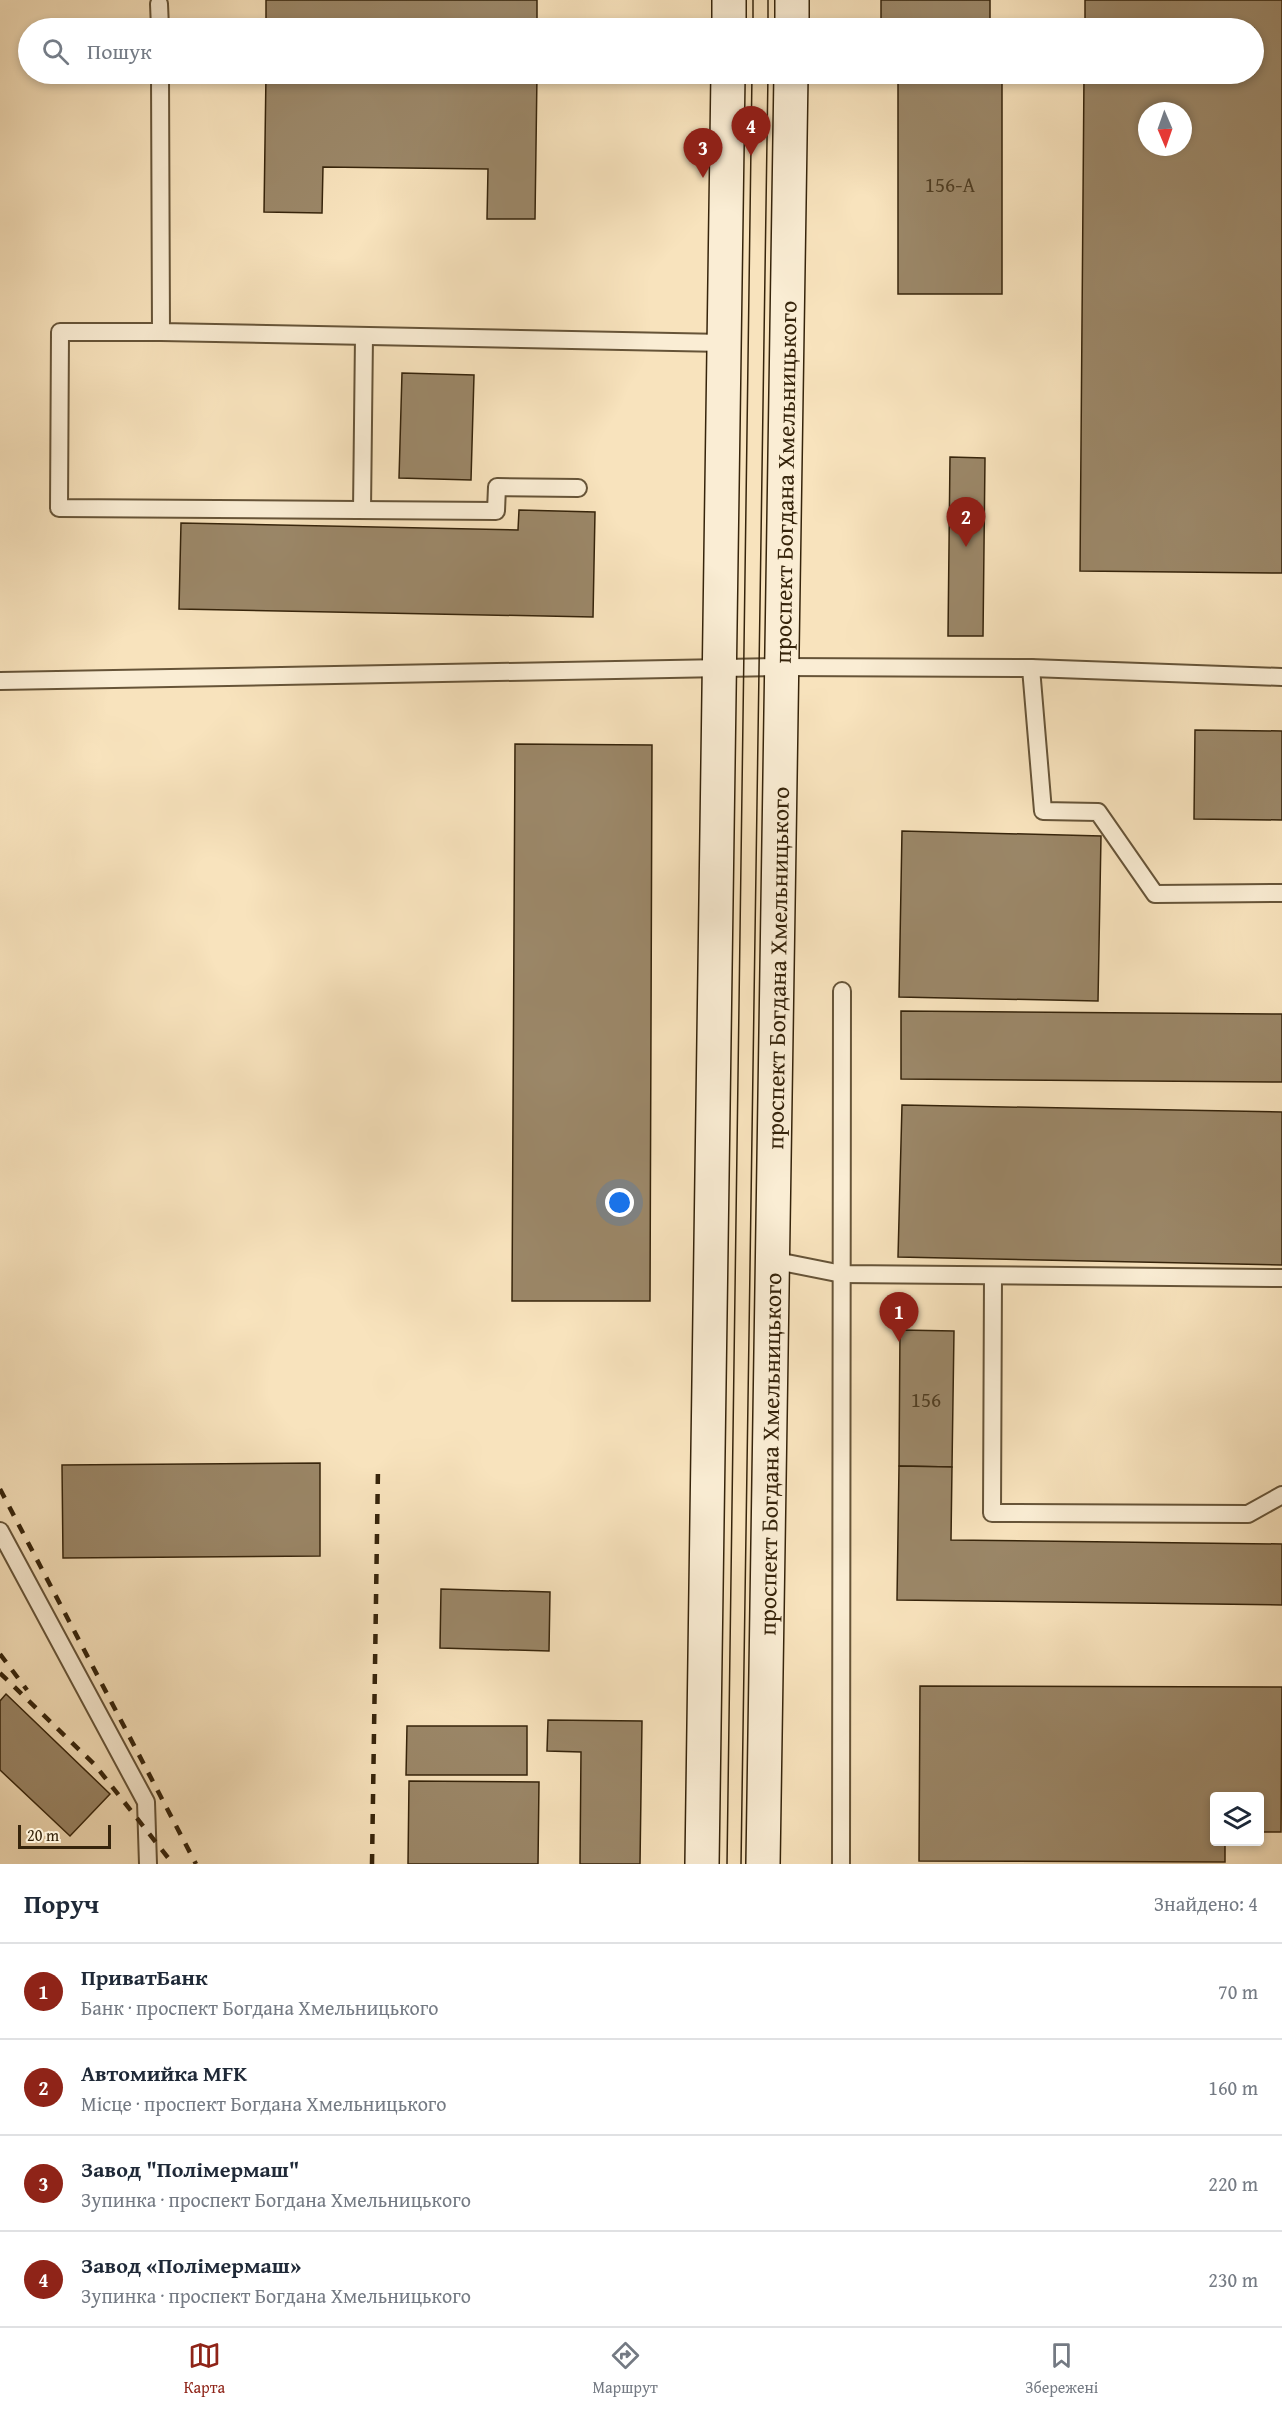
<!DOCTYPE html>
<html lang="uk">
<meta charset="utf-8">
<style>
body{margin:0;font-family:"Gentium Book Plus",serif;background:#f6f6f7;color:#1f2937}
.controls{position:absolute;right:18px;bottom:18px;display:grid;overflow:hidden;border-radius:6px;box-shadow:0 3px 9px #0003}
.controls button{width:54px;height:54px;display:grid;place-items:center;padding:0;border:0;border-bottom:2px solid #e0e1e3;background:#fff;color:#1f2937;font:30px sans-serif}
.compass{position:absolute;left:1138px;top:102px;width:54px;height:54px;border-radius:50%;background:#fff;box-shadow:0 3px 9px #0003;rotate:178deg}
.scale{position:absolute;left:18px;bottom:15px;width:93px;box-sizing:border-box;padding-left:6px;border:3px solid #36240b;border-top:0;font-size:16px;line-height:21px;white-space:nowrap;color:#36240b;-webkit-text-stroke:4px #faedd4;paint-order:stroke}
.you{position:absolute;left:620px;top:1203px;width:21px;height:21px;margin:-15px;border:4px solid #fff;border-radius:50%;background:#1a73e8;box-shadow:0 0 0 9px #1a73e833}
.badge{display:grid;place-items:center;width:39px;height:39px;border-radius:50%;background:#8f2418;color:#fff;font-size:20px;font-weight:700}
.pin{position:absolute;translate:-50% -50px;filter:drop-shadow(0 2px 3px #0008)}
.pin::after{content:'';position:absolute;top:32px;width:21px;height:18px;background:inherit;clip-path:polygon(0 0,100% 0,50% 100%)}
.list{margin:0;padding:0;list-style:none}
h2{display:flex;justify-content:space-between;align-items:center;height:78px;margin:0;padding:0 24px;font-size:26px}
h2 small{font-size:20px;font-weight:400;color:#747a83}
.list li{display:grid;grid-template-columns:39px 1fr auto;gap:18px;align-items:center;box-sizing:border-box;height:96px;padding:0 24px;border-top:2px solid #e0e1e3}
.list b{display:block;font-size:22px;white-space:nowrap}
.list p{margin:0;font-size:20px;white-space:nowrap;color:#747a83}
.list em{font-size:20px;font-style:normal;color:#747a83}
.icon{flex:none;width:33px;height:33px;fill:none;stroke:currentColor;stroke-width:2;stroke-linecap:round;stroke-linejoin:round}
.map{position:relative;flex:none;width:1282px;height:1864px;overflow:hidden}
.search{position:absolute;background:#fff;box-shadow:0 3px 9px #0003;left:18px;right:18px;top:18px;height:66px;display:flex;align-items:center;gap:15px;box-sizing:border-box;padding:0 21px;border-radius:33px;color:#747a83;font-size:22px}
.sheet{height:462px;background:#fff}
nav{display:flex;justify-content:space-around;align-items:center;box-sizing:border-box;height:84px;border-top:2px solid #e0e1e3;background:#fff;font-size:16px;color:#747a83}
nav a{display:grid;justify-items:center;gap:3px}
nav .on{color:#8f2418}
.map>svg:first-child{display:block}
.building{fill:#9b8768;stroke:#36240b;stroke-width:1.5;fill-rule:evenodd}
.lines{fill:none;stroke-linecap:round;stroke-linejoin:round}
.service-casing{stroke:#665438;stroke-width:20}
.secondary-casing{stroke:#36240b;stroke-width:36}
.service{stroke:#faedd4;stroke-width:16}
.secondary{stroke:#faedd4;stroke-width:33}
.tram{stroke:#36240b;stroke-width:1.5}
.rail{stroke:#36240b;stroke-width:4.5;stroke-dasharray:10 10;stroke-linecap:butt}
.labels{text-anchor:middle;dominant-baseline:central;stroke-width:4.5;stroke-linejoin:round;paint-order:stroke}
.number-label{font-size:21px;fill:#4f3d22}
.street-label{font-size:24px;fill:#36240b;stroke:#faedd4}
</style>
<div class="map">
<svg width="1282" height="1864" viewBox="0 0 1282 1864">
<rect width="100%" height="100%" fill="#f8e3bd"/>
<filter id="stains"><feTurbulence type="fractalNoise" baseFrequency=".00333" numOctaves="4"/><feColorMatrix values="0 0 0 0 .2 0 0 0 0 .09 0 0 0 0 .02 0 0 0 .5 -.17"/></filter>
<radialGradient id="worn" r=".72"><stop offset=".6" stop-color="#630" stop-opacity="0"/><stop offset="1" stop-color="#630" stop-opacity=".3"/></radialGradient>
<g class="building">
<rect x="266" y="0" width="271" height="28"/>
<polygon points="881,0 990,0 990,28 898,28 898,22 881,22"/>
<path d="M1085 0H1282V573L1080 571 1084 74H1254V28H1085ZM1147 111H1183V147H1147Z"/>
<polygon points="266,74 537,74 535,219 487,219 488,169 323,167 322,213 264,212"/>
<rect x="898" y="74" width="104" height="220"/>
<polygon points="402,373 474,375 471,480 399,478"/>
<polygon points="950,457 985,458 983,636 948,636"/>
<polygon points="519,510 595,512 593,617 179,609 181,523 518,530"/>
<polygon points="1195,730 1282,731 1282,820 1194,819"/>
<polygon points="515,744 652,745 650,1301 512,1301"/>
<polygon points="902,831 1101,836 1098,1001 899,997"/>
<polygon points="901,1011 1282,1014 1282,1082 901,1079"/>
<polygon points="902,1105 1282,1112 1282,1265 898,1257"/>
<polygon points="900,1330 954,1331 952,1467 899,1466"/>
<polygon points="320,1463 320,1556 63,1558 62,1465"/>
<polygon points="899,1466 952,1467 951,1540 1282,1544 1282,1605 897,1600"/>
<polygon points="441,1589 550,1592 549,1651 440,1648"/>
<polygon points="920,1686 1282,1687 1281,1832 1260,1832 1260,1796 1214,1796 1214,1842 1225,1842 1225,1862 919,1861"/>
<polygon points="6,1694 110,1794 70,1836 0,1770 0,1701"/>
<polygon points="548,1720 642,1721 640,1864 580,1864 581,1752 547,1751"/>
<polygon points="407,1726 527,1726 527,1775 406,1775"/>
<polygon points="409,1781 539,1782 538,1864 408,1864"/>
</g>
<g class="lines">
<g class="service-casing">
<g id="service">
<polyline points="159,4 160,28"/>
<polyline points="160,74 161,332 724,343"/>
<polyline points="161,332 60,332 59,508 496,511 497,487 578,488"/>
<polyline points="362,510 364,336"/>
<polyline points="1031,668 1043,811 1098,812 1155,894 1282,893"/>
<polyline points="0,681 782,667 1031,668 1282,677"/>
<polyline points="772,1260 842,1274 1282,1278"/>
<polyline points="993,1276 992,1513 1248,1514 1282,1495"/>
<polyline points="0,1531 146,1802 148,1864"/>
<polyline points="841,1864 842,991"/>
</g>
</g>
<g class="secondary-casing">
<g id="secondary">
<polyline points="729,28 729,0"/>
<polyline points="792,28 792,0"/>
<polyline points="702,1864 728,74"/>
<path id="s1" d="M763 1864 791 74"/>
</g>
</g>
<use href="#service" class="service"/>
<use href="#secondary" class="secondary"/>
<g class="tram">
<polyline points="753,28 753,0"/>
<polyline points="768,28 768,0"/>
<polyline points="727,1864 752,74"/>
<polyline points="741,1864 768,74"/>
</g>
<g class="rail">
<polyline points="0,1489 196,1864"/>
<polyline points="0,1654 27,1690"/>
<polyline points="0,1673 95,1765 173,1864"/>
<polyline points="372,1864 378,1468"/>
</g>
</g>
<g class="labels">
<g class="number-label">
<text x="950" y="184">156-А</text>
<text x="926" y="1399">156</text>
</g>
<g class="street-label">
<text stroke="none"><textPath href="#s1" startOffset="1382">проспект Богдана Хмельницького</textPath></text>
<text stroke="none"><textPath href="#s1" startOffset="896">проспект Богдана Хмельницького</textPath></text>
<text stroke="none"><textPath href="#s1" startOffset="410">проспект Богдана Хмельницького</textPath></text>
</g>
</g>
<rect width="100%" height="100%" filter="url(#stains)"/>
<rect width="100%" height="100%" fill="url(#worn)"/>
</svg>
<div class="controls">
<button><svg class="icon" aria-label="layers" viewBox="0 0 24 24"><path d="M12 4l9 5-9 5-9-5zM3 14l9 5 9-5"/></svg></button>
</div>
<svg class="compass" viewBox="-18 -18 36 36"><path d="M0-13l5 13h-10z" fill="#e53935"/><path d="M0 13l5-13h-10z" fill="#747a83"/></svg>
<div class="scale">20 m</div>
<div class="you"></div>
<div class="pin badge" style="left:899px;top:1342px">1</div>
<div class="pin badge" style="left:966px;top:547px">2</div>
<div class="pin badge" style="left:703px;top:178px">3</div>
<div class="pin badge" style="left:751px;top:156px">4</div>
<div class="search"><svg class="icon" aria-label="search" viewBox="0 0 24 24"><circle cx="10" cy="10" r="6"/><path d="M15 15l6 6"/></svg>Пошук</div>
</div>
<section class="sheet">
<h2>Поруч<small>Знайдено: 4</small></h2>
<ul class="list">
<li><span class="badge">1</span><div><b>ПриватБанк</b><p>Банк · проспект Богдана Хмельницького</p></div><em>70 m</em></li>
<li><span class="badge">2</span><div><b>Автомийка MFK</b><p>Місце · проспект Богдана Хмельницького</p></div><em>160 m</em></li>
<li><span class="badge">3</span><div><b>Завод &quot;Полімермаш&quot;</b><p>Зупинка · проспект Богдана Хмельницького</p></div><em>220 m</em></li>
<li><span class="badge">4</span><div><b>Завод «Полімермаш»</b><p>Зупинка · проспект Богдана Хмельницького</p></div><em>230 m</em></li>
</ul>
</section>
<nav>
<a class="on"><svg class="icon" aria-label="map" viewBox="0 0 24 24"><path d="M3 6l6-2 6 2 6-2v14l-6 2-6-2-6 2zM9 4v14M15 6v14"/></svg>Карта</a>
<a><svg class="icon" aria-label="directions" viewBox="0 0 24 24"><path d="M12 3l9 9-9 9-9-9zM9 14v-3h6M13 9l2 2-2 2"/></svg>Маршрут</a>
<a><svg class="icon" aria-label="saved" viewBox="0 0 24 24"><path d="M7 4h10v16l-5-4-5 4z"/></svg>Збережені</a>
</nav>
